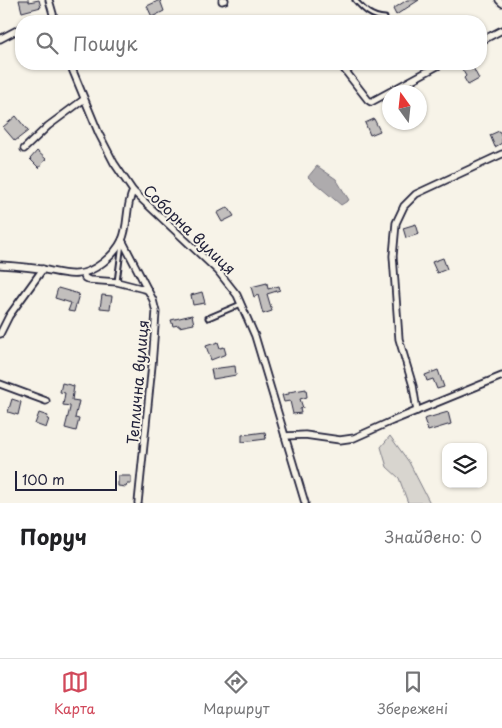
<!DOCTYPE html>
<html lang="uk">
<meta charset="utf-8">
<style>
body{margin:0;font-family:"Playpen Sans",sans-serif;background:#f6f6f6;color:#202124}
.controls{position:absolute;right:15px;bottom:15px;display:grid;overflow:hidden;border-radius:10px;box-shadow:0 1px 4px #0004}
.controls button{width:45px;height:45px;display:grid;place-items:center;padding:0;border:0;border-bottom:1px solid #e0e0e0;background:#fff;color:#202124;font:25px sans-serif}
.compass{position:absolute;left:382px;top:85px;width:45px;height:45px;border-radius:50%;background:#fff;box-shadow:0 1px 4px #0004;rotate:345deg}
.scale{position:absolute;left:15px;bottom:12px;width:102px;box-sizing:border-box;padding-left:5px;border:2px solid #22223b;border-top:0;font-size:14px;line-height:18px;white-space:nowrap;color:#22223b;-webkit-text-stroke:4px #f7f3e8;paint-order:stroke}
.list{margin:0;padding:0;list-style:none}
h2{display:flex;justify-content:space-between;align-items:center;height:65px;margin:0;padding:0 20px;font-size:21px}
h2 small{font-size:16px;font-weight:400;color:#757577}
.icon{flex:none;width:28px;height:28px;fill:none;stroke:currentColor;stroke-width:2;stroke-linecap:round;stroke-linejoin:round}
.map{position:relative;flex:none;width:502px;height:503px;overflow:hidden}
.search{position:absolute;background:#fff;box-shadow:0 1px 4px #0004;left:15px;right:15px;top:15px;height:55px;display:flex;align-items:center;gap:12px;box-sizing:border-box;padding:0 18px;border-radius:20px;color:#757577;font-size:19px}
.sheet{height:155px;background:#fff}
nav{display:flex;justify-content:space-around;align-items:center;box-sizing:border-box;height:70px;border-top:1px solid #e0e0e0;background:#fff;font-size:14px;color:#757577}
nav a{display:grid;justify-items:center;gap:2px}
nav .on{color:#d1495b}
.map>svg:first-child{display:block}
.green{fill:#d8d5cf;stroke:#7d7c85}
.water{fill:#aeabad;stroke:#76747f}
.building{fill:#c2bfbd;stroke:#22223b}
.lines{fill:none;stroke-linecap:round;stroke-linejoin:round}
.lane-casing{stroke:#22223b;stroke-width:7}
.street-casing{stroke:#22223b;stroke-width:9}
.lane{stroke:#f7f3e8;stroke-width:3}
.street{stroke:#f7f3e8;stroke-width:5.5}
.labels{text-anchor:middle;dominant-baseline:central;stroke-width:4;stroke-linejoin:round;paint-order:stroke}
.street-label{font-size:15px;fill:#22223b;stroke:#f7f3e8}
</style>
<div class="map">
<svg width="502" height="503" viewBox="0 0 502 503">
<rect width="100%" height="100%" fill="#f7f3e8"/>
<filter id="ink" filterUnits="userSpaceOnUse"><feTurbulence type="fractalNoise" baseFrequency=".02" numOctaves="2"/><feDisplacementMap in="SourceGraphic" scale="10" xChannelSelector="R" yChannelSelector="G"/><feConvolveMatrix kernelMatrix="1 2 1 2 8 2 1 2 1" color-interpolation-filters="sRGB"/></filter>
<g filter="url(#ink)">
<polygon class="green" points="390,436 409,462 430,503 408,503 399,478 387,467 381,447"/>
<polygon class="water" points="317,166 336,179 349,200 341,205 308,177"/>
<g class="building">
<polygon points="19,0 29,0 29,2 39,0 41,7 22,12"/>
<polygon points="160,0 164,11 152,17 147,6"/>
<polygon points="407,0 419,0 396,15 393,9"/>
<polygon points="459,64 471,64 479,79 468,85 464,78 466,76"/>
<polygon points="16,116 28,131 15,141 3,127"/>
<polygon points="374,119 380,131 370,135 365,123"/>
<polygon points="499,131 502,137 502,143 495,147 490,135"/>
<polygon points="37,151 46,159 39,168 30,159"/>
<polygon points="228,207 234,216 222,222 217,213"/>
<polygon points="416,224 419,234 406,238 403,228"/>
<polygon points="443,258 447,269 437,273 432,262"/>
<polygon points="267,283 268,289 279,286 280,290 267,294 272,311 263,314 258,295 254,297 251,287"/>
<polygon points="58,288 79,294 74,312 68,311 71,303 55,298"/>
<polygon points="202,292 205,303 193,305 191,295"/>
<polygon points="102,295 112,296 110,309 100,308"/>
<polygon points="192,315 194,324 179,327 179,325 173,326 171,320"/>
<polygon points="218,342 220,348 224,347 226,354 211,360 206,346"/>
<polygon points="235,366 236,375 213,379 211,369"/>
<polygon points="438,370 444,387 437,389 433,379 427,381 425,375"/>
<polygon points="62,383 74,386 72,400 79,401 75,418 79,419 76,431 65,428 70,408 70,406 63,405 65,393 60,392"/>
<polygon points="306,389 307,397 300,399 303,408 300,409 301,413 293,414 290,401 284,402 282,395 289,394 289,392"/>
<polygon points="12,399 21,402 18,415 8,412"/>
<polygon points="448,412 451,424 428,431 424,419"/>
<polygon points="39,413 48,416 47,419 49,419 46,428 35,424"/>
<polygon points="265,432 266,439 242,442 242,435"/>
<polygon points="118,476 131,476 131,484 127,484 126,487 118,486"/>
</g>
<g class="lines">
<g class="lane-casing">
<g id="lane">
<path d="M355 0C364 10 371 17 385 18"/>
<polyline points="117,282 122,243"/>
<polyline points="208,318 241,304"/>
</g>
</g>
<g class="street-casing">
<g id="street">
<polyline points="49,0 55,21"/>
<polyline points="499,0 502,3"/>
<polyline points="222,1 225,0"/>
<polyline points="44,21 54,18"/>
<polyline points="0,39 21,28"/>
<polyline points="481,41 502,30"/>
<polyline points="70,64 99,134 114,163 133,191 218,271 237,295 255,336 305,503"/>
<polyline points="340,64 368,100 371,102 441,64"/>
<polyline points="24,149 48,126 83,100"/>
<polyline points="122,240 153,300 156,312 152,365 138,503"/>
<path d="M0 265C16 266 31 267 46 270 56 272 67 275 77 274 94 273 115 255 122 240 129 225 125 207 133 191"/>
<polyline points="83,274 85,278 89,280 117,282 148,290"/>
<polyline points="0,334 9,316 43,269"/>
<polyline points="0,384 46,401"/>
<polyline points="417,411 413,386 399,339 393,256 396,223 404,206 416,194 502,154"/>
<polyline points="285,436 305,435 340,440 354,438 392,421 502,376"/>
</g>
</g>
<use href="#lane" class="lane"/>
<use href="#street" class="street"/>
</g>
</g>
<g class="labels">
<g class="street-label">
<text transform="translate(190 229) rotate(44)">Соборна вулиця</text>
<text transform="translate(137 382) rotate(-85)">Теплична вулиця</text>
</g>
</g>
</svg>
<div class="controls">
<button><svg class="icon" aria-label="layers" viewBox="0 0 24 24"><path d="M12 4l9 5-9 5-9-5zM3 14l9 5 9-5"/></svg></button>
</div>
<svg class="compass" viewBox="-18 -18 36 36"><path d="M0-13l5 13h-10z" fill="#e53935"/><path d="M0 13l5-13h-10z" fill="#757577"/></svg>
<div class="scale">100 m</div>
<div class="search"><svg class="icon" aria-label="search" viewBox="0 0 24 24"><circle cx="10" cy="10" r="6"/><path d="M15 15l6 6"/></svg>Пошук</div>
</div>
<section class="sheet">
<h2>Поруч<small>Знайдено: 0</small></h2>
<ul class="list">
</ul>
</section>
<nav>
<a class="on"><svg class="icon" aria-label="map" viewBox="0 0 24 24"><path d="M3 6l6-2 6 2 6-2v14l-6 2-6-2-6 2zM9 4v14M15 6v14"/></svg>Карта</a>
<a><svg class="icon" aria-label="directions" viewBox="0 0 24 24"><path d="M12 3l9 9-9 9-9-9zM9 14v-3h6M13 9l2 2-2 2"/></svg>Маршрут</a>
<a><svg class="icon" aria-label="saved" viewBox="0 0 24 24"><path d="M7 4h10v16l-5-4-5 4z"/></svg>Збережені</a>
</nav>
